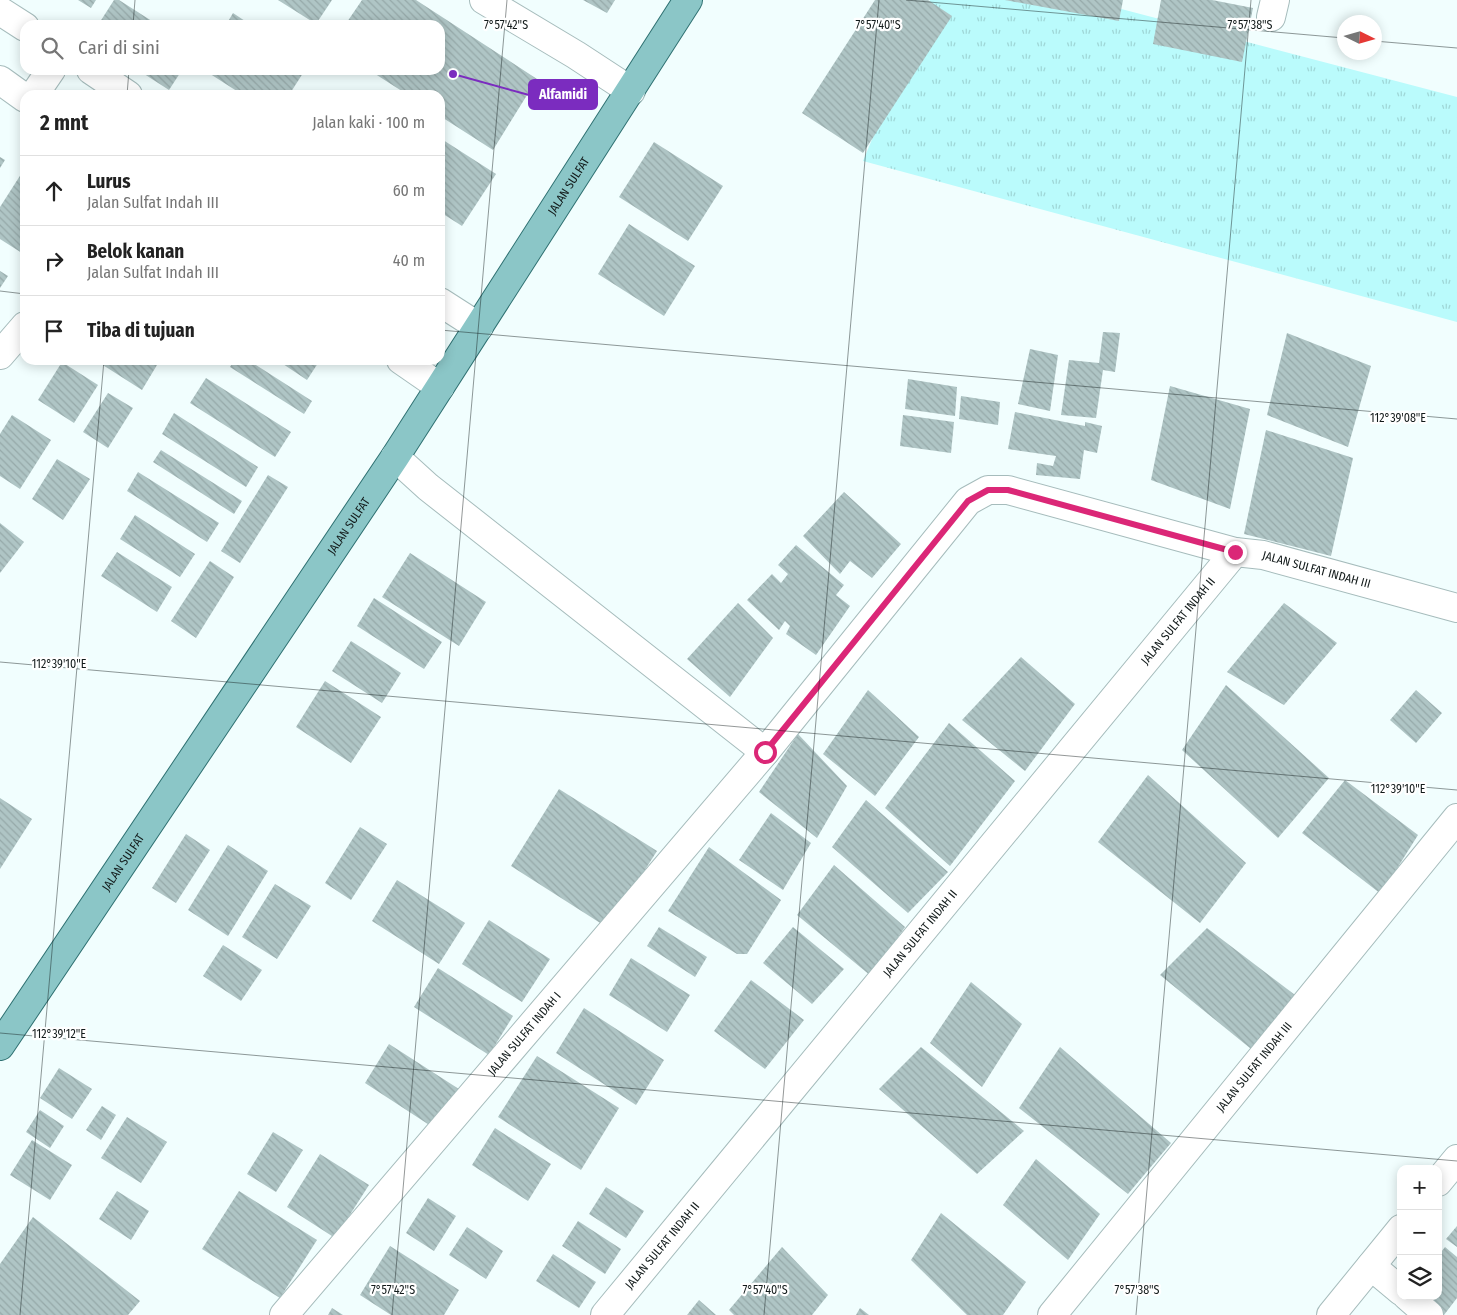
<!DOCTYPE html>
<html lang="id">
<meta charset="utf-8">
<style>
body{margin:0;font-family:"Fira Sans Condensed",sans-serif;background:#f6f6f6;color:#222}
.controls{position:absolute;right:15px;bottom:15px;display:grid;overflow:hidden;border-radius:10px;box-shadow:0 2px 12px #0003}
.controls button{width:45px;height:45px;display:grid;place-items:center;padding:0;border:0;border-bottom:1px solid #e0e0e0;background:#fff;color:#222;font:25px sans-serif}
.compass{position:absolute;left:1337px;top:15px;width:45px;height:45px;border-radius:50%;background:#fff;box-shadow:0 2px 12px #0003;rotate:95deg}
.stop{position:absolute;width:15px;height:15px;margin:-11px;border:4px solid #db2777;border-radius:50%;background:#fff}
.stop.end{background:#db2777;border-color:#fff;box-shadow:0 1px 5px #0008}
.list{margin:0;padding:0;list-style:none}
h2{display:flex;justify-content:space-between;align-items:center;height:65px;margin:0;padding:0 20px;font-size:21px}
h2 small{font-size:16px;font-weight:400;color:#767676}
.list li{display:grid;grid-template-columns:32px 1fr auto;gap:15px;align-items:center;box-sizing:border-box;height:70px;padding:0 20px;border-top:1px solid #e0e0e0}
.list b{display:block;font-size:19px;white-space:nowrap}
.list p{margin:0;font-size:16px;white-space:nowrap;color:#767676}
.list em{font-size:16px;font-style:normal;color:#767676}
.icon{flex:none;width:28px;height:28px;fill:none;stroke:currentColor;stroke-width:2;stroke-linecap:round;stroke-linejoin:round}
.map{position:relative;flex:none;width:1457px;height:1315px;overflow:hidden}
.search{position:absolute;background:#fff;box-shadow:0 2px 12px #0003;left:20px;top:20px;width:425px;height:55px;display:flex;align-items:center;gap:12px;box-sizing:border-box;padding:0 18px;border-radius:15px;color:#767676;font-size:19px}
.panel{position:absolute;background:#fff;box-shadow:0 2px 12px #0003;left:20px;top:90px;width:425px;height:275px;border-radius:15px}
.map>svg:first-child{display:block}
.grass{fill:url(#grass-tufts)}
.building{fill:url(#building-back-hatch)}
.lines{fill:none;stroke-linecap:round;stroke-linejoin:round}
.street-casing{stroke:#a6bcbc;stroke-width:30}
.primary-casing{stroke:#2f7172;stroke-width:30}
.street{stroke:#fff;stroke-width:28}
.primary{stroke:#8bc6c7;stroke-width:28}
.route{stroke:#db2777;stroke-width:6}
.ticks{fill:none;stroke:#121a1a;stroke-width:1;stroke-opacity:0.45}
.labels{text-anchor:middle;dominant-baseline:central;stroke-width:4.5;stroke-linejoin:round;paint-order:stroke}
.street-label{font-size:12px;fill:#121a1a;stroke:#fff}
.ticks-label{font-size:12px;text-anchor:middle;fill:#121a1a;stroke:#fff;stroke-width:4.5;stroke-linejoin:round;paint-order:stroke}
.leader{fill:none;stroke:#7b2cbf;stroke-width:2}
.callout-dot{fill:#7b2cbf;stroke:#fff;stroke-width:2}
.callout{fill:#7b2cbf;stroke:#7b2cbf;stroke-width:2}
.callout-label{font-size:14px;text-anchor:middle;font-weight:bold;fill:#fff}
</style>
<div class="map">
<svg width="1457" height="1315" viewBox="0 0 1457 1315">
<defs>
<pattern id="grass-tufts" width="24" height="20" patternUnits="userSpaceOnUse" patternTransform="scale(1.25)"><rect width="24" height="20" fill="#bafbfc"/><path d="M3 7l-1-3M5 7V3M7 7l1-3M15 17l-1-3M17 17v-4M19 17l1-3" fill="none" stroke="#9fd7d7"/></pattern>
<pattern id="building-back-hatch" width="6" height="6" patternUnits="userSpaceOnUse" patternTransform="scale(1.25)"><rect width="6" height="6" fill="#afc5c5"/><path d="M-1 5l2 2M0 0l6 6M5-1l2 2" fill="none" stroke="#96a9a9"/></pattern>
</defs>
<rect width="100%" height="100%" fill="#f1fefe"/>
<polygon class="grass" points="930,0 1087,0 1457,97 1457,322 863,161"/>
<g class="building">
<polygon points="78,0 96,0 91,8"/>
<polygon points="114,0 119,0 158,25 98,25"/>
<polygon points="278,0 332,0 316,24"/>
<polygon points="362,0 416,0 537,79 493,150 440,116 440,95 408,95 369,70 440,70 440,25 345,25"/>
<polygon points="583,0 615,0 607,13"/>
<polygon points="875,0 928,0 952,16 863,153 802,113"/>
<polygon points="1005,0 1123,0 1119,21"/>
<polygon points="1161,0 1212,0 1253,8 1242,62 1153,44"/>
<polygon points="233,13 251,25 226,25"/>
<polygon points="138,70 182,70 169,90"/>
<polygon points="204,70 305,70 289,95 243,95"/>
<polygon points="440,138 496,174 462,226 440,212"/>
<polygon points="654,142 723,186 688,241 619,197"/>
<polygon points="0,157 5,160 0,168"/>
<polygon points="25,168 25,255 0,239 0,207"/>
<polygon points="629,224 695,266 664,316 598,274"/>
<polygon points="0,271 8,276 0,288"/>
<polygon points="1103,332 1120,333 1115,372 1103,370 1096,418 1061,415 1069,360 1099,363"/>
<polygon points="1287,333 1371,366 1348,447 1267,415"/>
<polygon points="1030,349 1058,355 1050,411 1018,404"/>
<polygon points="95,360 160,360 142,390"/>
<polygon points="234,360 248,360 312,401 304,414 230,367"/>
<polygon points="277,360 320,360 307,380"/>
<polygon points="62,362 98,385 74,423 38,400"/>
<polygon points="206,378 291,432 275,457 190,403"/>
<polygon points="908,379 957,387 955,416 905,409"/>
<polygon points="1170,386 1250,409 1230,509 1151,480"/>
<polygon points="108,393 133,408 108,448 83,432"/>
<polygon points="961,396 1000,402 998,425 959,419"/>
<polygon points="1015,412 1085,426 1085,422 1102,426 1097,453 1084,450 1080,479 1036,475 1037,463 1053,466 1056,456 1008,449"/>
<polygon points="174,413 258,467 246,487 162,434"/>
<polygon points="12,415 51,440 20,489 0,476 0,434"/>
<polygon points="903,415 954,422 951,453 900,446"/>
<polygon points="1266,430 1353,458 1331,556 1244,534"/>
<polygon points="161,450 242,501 234,514 153,462"/>
<polygon points="57,459 90,479 63,520 32,499"/>
<polygon points="138,472 219,523 207,542 127,491"/>
<polygon points="268,475 288,487 240,563 221,551"/>
<polygon points="844,492 901,544 872,578 850,561 840,574 803,536"/>
<polygon points="135,515 195,554 180,577 120,539"/>
<polygon points="0,523 24,542 0,573"/>
<polygon points="796,545 844,585 836,595 850,606 816,655 786,634 790,626 785,621 779,630 747,600 772,574 781,583 788,574 778,565"/>
<polygon points="117,552 172,587 157,612 101,576"/>
<polygon points="410,553 486,602 459,646 382,597"/>
<polygon points="210,561 234,577 196,638 171,621"/>
<polygon points="374,598 442,642 424,669 357,626"/>
<polygon points="738,603 773,638 730,697 687,659"/>
<polygon points="1284,603 1337,643 1284,705 1227,672"/>
<polygon points="351,641 401,673 382,703 332,671"/>
<polygon points="1021,657 1075,704 1025,771 962,720"/>
<polygon points="325,681 381,717 351,763 296,727"/>
<polygon points="1226,685 1329,778 1278,838 1182,750"/>
<polygon points="868,690 919,737 875,796 823,754"/>
<polygon points="1416,690 1442,713 1416,743 1390,720"/>
<polygon points="949,723 1015,781 950,866 885,808"/>
<polygon points="798,734 847,786 817,838 759,792"/>
<polygon points="1148,775 1246,863 1200,923 1098,842"/>
<polygon points="1345,780 1418,835 1381,894 1302,833"/>
<polygon points="559,789 657,851 608,928 511,866"/>
<polygon points="0,798 32,819 0,869"/>
<polygon points="866,800 948,872 908,913 832,847"/>
<polygon points="771,813 811,843 783,890 739,860"/>
<polygon points="360,827 387,844 351,900 325,883"/>
<polygon points="186,834 210,850 176,903 152,888"/>
<polygon points="228,845 268,871 228,936 188,910"/>
<polygon points="709,847 781,900 747,954 737,954 668,911"/>
<polygon points="834,865 905,927 871,976 797,915"/>
<polygon points="397,880 465,923 439,964 372,921"/>
<polygon points="275,884 311,906 277,959 242,937"/>
<polygon points="489,920 550,959 522,1002 462,964"/>
<polygon points="659,927 707,957 695,977 647,946"/>
<polygon points="793,927 844,969 812,1004 763,963"/>
<polygon points="1207,928 1303,1001 1261,1057 1160,975"/>
<polygon points="223,945 262,970 241,1001 203,976"/>
<polygon points="631,958 690,995 667,1032 609,995"/>
<polygon points="438,968 513,1016 489,1055 414,1007"/>
<polygon points="751,980 804,1020 765,1069 714,1031"/>
<polygon points="971,982 1022,1024 982,1087 930,1043"/>
<polygon points="584,1008 664,1060 636,1105 556,1053"/>
<polygon points="389,1044 462,1091 437,1130 365,1083"/>
<polygon points="921,1047 1024,1131 977,1174 879,1089"/>
<polygon points="1060,1047 1171,1143 1128,1194 1019,1108"/>
<polygon points="537,1056 619,1108 581,1170 498,1117"/>
<polygon points="59,1068 92,1089 72,1119 40,1098"/>
<polygon points="102,1106 116,1115 101,1140 86,1130"/>
<polygon points="40,1110 64,1126 50,1148 26,1132"/>
<polygon points="127,1117 167,1142 141,1183 101,1158"/>
<polygon points="495,1128 551,1164 528,1201 472,1165"/>
<polygon points="273,1132 303,1150 276,1192 247,1174"/>
<polygon points="32,1140 72,1165 50,1200 10,1175"/>
<polygon points="320,1154 369,1185 335,1238 287,1207"/>
<polygon points="1036,1159 1100,1214 1068,1260 1003,1205"/>
<polygon points="606,1187 644,1211 626,1238 589,1214"/>
<polygon points="117,1191 149,1211 131,1240 99,1219"/>
<polygon points="239,1191 317,1240 280,1298 202,1249"/>
<polygon points="428,1198 456,1216 434,1251 406,1233"/>
<polygon points="941,1213 1026,1282 1003,1315 967,1315 911,1260"/>
<polygon points="33,1217 140,1301 128,1315 0,1315 0,1264"/>
<polygon points="578,1221 621,1249 605,1274 562,1246"/>
<polygon points="1457,1226 1457,1247 1446,1239"/>
<polygon points="467,1227 503,1251 486,1279 449,1255"/>
<polygon points="390,1246 459,1290 444,1315 391,1315 360,1295"/>
<polygon points="782,1247 828,1295 812,1315 734,1315 729,1310"/>
<polygon points="1445,1247 1457,1257 1457,1298 1444,1315 1439,1315 1414,1296 1438,1296 1438,1256"/>
<polygon points="553,1254 596,1282 579,1308 536,1281"/>
<polygon points="699,1300 716,1315 687,1315"/>
<polygon points="332,1308 343,1315 328,1315"/>
<polygon points="860,1308 869,1315 856,1315"/>
</g>
<g class="lines">
<g class="street-casing">
<g id="street">
<polyline points="484,0 576,55 631,91"/>
<polyline points="0,11 25,27"/>
<polyline points="1271,17 1275,0"/>
<polyline points="91,70 128,95"/>
<polyline points="0,80 25,98"/>
<polyline points="34,95 51,70"/>
<polyline points="440,302 479,327"/>
<polyline points="0,355 25,326"/>
<polyline points="401,360 440,387"/>
<polyline points="395,457 428,487 765,752"/>
<polyline points="1438,1182 1457,1159"/>
<polyline points="1371,1266 1401,1291"/>
<polyline points="1407,1296 1429,1315"/>
<path id="s1" d="M284 1315 765 752 968 501 988 490H1008L1235 552 1263 555 1457 608"/>
<path id="s2" d="M605 1315 1235 552"/>
<path id="s3" d="M1052 1315 1457 818"/>
<polyline points="1331,1315 1401,1229"/>
</g>
</g>
<g class="primary-casing">
<g id="primary">
<path id="s4" d="M0 1046 395 457 688 0"/>
</g>
</g>
<use href="#street" class="street"/>
<use href="#primary" class="primary"/>
</g>
<g class="lines">
<polyline class="route" points="765,752 968,501 988,490 1008,490 1235,552"/>
</g>
<path class="ticks" d="M906 0 1344 38M133 25 135 0M1374 41 1457 48M127 95 129 70M0 291 25 294M440 330 1457 419M0 662 1457 790M0 1033 1457 1161M20 1315 104 360M392 1315 507 0M764 1315 879 0M1136 1315 1251 0"/>
<g class="labels">
<g class="street-label">
<text stroke="none"><textPath href="#s4" startOffset="1031">JALAN SULFAT</textPath></text>
<text stroke="none"><textPath href="#s4" startOffset="626">JALAN SULFAT</textPath></text>
<text stroke="none"><textPath href="#s1" startOffset="1425">JALAN SULFAT INDAH III</textPath></text>
<text stroke="none"><textPath href="#s2" startOffset="900">JALAN SULFAT INDAH II</textPath></text>
<text stroke="none"><textPath href="#s4" startOffset="221">JALAN SULFAT</textPath></text>
<text stroke="none"><textPath href="#s2" startOffset="495">JALAN SULFAT INDAH II</textPath></text>
<text stroke="none"><textPath href="#s1" startOffset="370">JALAN SULFAT INDAH I</textPath></text>
<text stroke="none"><textPath href="#s3" startOffset="320">JALAN SULFAT INDAH III</textPath></text>
<text stroke="none"><textPath href="#s2" startOffset="90">JALAN SULFAT INDAH II</textPath></text>
</g>
</g>
<g class="ticks-label">
<text x="506" y="29">7°57'42"S</text>
<text x="878" y="29">7°57'40"S</text>
<text x="1250" y="29">7°57'38"S</text>
<text x="1398" y="422">112°39'08"E</text>
<text x="59" y="668">112°39'10"E</text>
<text x="1398" y="793">112°39'10"E</text>
<text x="59" y="1038">112°39'12"E</text>
<text x="393" y="1294">7°57'42"S</text>
<text x="765" y="1294">7°57'40"S</text>
<text x="1137" y="1294">7°57'38"S</text>
</g>
<path class="leader" d="M453 74L529 95"/>
<circle class="callout-dot" cx="453" cy="74" r="5"/>
<rect class="callout" x="529" y="80" width="68" height="29" rx="5"/>
<g class="callout-label">
<text x="563" y="99">Alfamidi</text>
</g>
</svg>
<div class="controls">
<button>+</button>
<button>−</button>
<button><svg class="icon" aria-label="layers" viewBox="0 0 24 24"><path d="M12 4l9 5-9 5-9-5zM3 14l9 5 9-5"/></svg></button>
</div>
<svg class="compass" viewBox="-18 -18 36 36"><path d="M0-13l5 13h-10z" fill="#e53935"/><path d="M0 13l5-13h-10z" fill="#767676"/></svg>
<div class="stop" style="left:765px;top:752px"></div>
<div class="stop end" style="left:1235px;top:552px"></div>
<div class="search"><svg class="icon" aria-label="search" viewBox="0 0 24 24"><circle cx="10" cy="10" r="6"/><path d="M15 15l6 6"/></svg>Cari di sini</div>
<section class="panel">
<h2>2 mnt<small>Jalan kaki · 100 m</small></h2>
<ul class="list">
<li><svg class="icon" aria-label="ahead" viewBox="0 0 24 24"><path d="M12 20V5M6 11l6-6 6 6"/></svg><div><b>Lurus</b><p>Jalan Sulfat Indah III</p></div><em>60 m</em></li>
<li><svg class="icon" aria-label="right" viewBox="0 0 24 24"><path d="M7 20v-9h11M14 6l5 5-5 5"/></svg><div><b>Belok kanan</b><p>Jalan Sulfat Indah III</p></div><em>40 m</em></li>
<li><svg class="icon" aria-label="arrive" viewBox="0 0 24 24"><path d="M6 21V4h12l-3 4 3 4H6"/></svg><div><b>Tiba di tujuan</b></div></li>
</ul>
</section>
</div>
